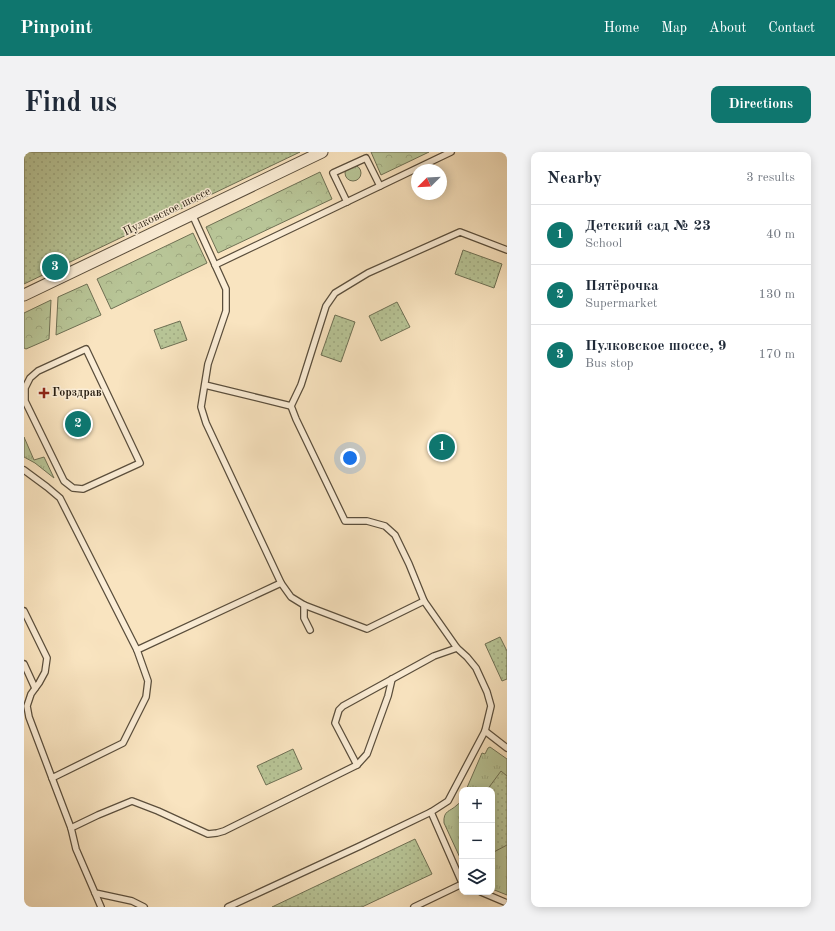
<!DOCTYPE html>
<meta charset="utf-8">
<style>
body{margin:0;font-family:"Old Standard TT",serif;background:#f2f2f3;color:#1f2937}
.controls{position:absolute;right:12px;bottom:12px;display:grid;overflow:hidden;border-radius:8px;box-shadow:0 2px 10px #0003}
.controls button{width:36px;height:36px;display:grid;place-items:center;padding:0;border:0;border-bottom:1px solid #e0e1e3;background:#fff;color:#1f2937;font:20px sans-serif}
.compass{position:absolute;left:387px;top:12px;width:36px;height:36px;border-radius:50%;background:#fff;box-shadow:0 2px 10px #0003;rotate:246deg}
.you{position:absolute;left:326px;top:306px;width:14px;height:14px;margin:-10px;border:3px solid #fff;border-radius:50%;background:#1a73e8;box-shadow:0 0 0 6px #1a73e833}
.badge{display:grid;place-items:center;width:26px;height:26px;border-radius:50%;background:#0f766e;color:#fff;font-size:13px;font-weight:700}
.pin{position:absolute;translate:-50% -50%;border:2px solid #fff;box-shadow:0 1px 4px #0006}
.list{margin:0;padding:0;list-style:none}
h2{display:flex;justify-content:space-between;align-items:center;height:52px;margin:0;padding:0 16px;font-size:17px}
h2 small{font-size:13px;font-weight:400;color:#747a83}
.list li{display:grid;grid-template-columns:26px 1fr auto;gap:12px;align-items:center;box-sizing:border-box;height:60px;padding:0 16px;border-top:1px solid #e0e1e3}
.list b{display:block;font-size:15px;white-space:nowrap}
.list p{margin:0;font-size:13px;white-space:nowrap;color:#747a83}
.list em{font-size:13px;font-style:normal;color:#747a83}
.icon{flex:none;width:22px;height:22px;fill:none;stroke:currentColor;stroke-width:2;stroke-linecap:round;stroke-linejoin:round}
.map{position:relative;flex:none;width:483px;height:755px;overflow:hidden;border-radius:8px}
header{display:flex;align-items:center;gap:24px;box-sizing:border-box;height:56px;padding:0 20px;background:#0f766e;color:#fff}
header strong{font-size:19px}
nav{display:flex;gap:22px;margin-inline-start:auto;font-size:14px}
.intro{display:flex;align-items:center;justify-content:space-between;box-sizing:border-box;height:96px;padding:0 24px}
h1{margin:0;font-size:28px}
.button{padding:10px 18px;border-radius:8px;background:#0f766e;color:#fff;font-size:14px;font-weight:700}
main{display:flex;gap:24px;padding:0 24px}
aside{flex:1;background:#fff;border-radius:8px;box-shadow:0 2px 10px #0003}
.map>svg:first-child{display:block}
.grass{fill:url(#grass-tufts);stroke:#6e7054}
.forest{fill:url(#forest-crowns);stroke:#6e7054}
.park{fill:url(#park-dots);stroke:#6e7054}
.lines{fill:none;stroke-linecap:round;stroke-linejoin:round}
.lane-casing{stroke:#5a4e3c;stroke-width:8}
.street-casing{stroke:#5a4e3c;stroke-width:13}
.lane{stroke:#fbedd6;stroke-width:5.5}
.street{stroke:#fbedd6;stroke-width:11}
.poi-dot{fill:#8f2418;stroke:#fbedd6;stroke-width:1.5}
.labels{text-anchor:middle;dominant-baseline:central;stroke-width:3;stroke-linejoin:round;paint-order:stroke}
.street-label{font-size:12px;fill:#251c10;stroke:#fbedd6}
.poi-label{font-size:12px;font-weight:bold;fill:#251c10;stroke:#fbedd6;text-anchor:start}
</style>
<header>
<strong>Pinpoint</strong>
<nav><a>Home</a><a>Map</a><a>About</a><a>Contact</a></nav>
</header>
<div class="intro"><h1>Find us</h1><a class="button">Directions</a></div>
<main>
<div class="map">
<svg width="483" height="755" viewBox="0 0 483 755">
<defs>
<pattern id="grass-tufts" width="24" height="20" patternUnits="userSpaceOnUse"><rect width="24" height="20" fill="#b8c597"/><path d="M3 7l-1-3M5 7V3M7 7l1-3M15 17l-1-3M17 17v-4M19 17l1-3" fill="none" stroke="#9ea981"/></pattern>
<pattern id="forest-crowns" width="20" height="18" patternUnits="userSpaceOnUse"><rect width="20" height="18" fill="#b8c597"/><path d="M2 6a3 3 0 1 1 6 0M12 15a3 3 0 1 1 6 0" fill="none" stroke="#9ea981"/></pattern>
<pattern id="park-dots" width="8" height="8" patternUnits="userSpaceOnUse"><rect width="8" height="8" fill="#b8c597"/><path d="M2 2h.1M6 6h.1" fill="none" stroke="#9ea981" stroke-width="1.8" stroke-linecap="round"/></pattern>
</defs>
<rect width="100%" height="100%" fill="#f9e4c0"/>
<filter id="stains"><feTurbulence type="fractalNoise" baseFrequency=".005" numOctaves="4"/><feColorMatrix values="0 0 0 0 .2 0 0 0 0 .09 0 0 0 0 .02 0 0 0 .5 -.17"/></filter>
<radialGradient id="worn" r=".72"><stop offset=".6" stop-color="#630" stop-opacity="0"/><stop offset="1" stop-color="#630" stop-opacity=".3"/></radialGradient>
<g class="grass">
<circle cx="329" cy="21" r="8"/>
<polygon points="0,285 10,308 20,305 30,326 11,311 0,305"/>
<polygon points="466,595 483,607 483,743 468,737 468,638 442,638 458,601 461,602 464,596"/>
<path d="M438 648V710L420 671C419 658 426 660 433 653 435 652 437 649 438 648Z"/>
</g>
<g class="forest">
<polygon points="347,0 405,0 357,23"/>
<polygon points="296,20 308,47 194,101 182,75"/>
<polygon points="169,81 183,111 87,157 73,127"/>
<polygon points="63,132 77,163 32,183 34,145"/>
<polygon points="27,148 25,187 2,197 0,196 0,161"/>
</g>
<g class="park">
<polygon points="0,0 276,0 0,132"/>
<polygon points="439,98 478,112 470,136 431,122"/>
<polygon points="373,150 386,175 357,189 345,164"/>
<polygon points="311,163 331,170 317,210 297,203"/>
<polygon points="156,169 163,188 137,197 130,178"/>
<polygon points="476,485 483,499 483,527 478,529 461,492"/>
<polygon points="269,597 278,617 242,633 233,614"/>
<polygon points="477,619 483,624 483,693 468,701 468,638 463,638"/>
<polygon points="391,687 408,722 338,755 248,755"/>
</g>
<g class="lines">
<g class="lane-casing">
<g id="lane">
<polyline points="323,50 309,21 342,6 356,34"/>
<polyline points="191,113 427,0"/>
<polygon points="62,197 116,311 59,337 49,336 40,329 1,249 1,236 6,226 14,219"/>
<polyline points="181,233 267,254"/>
<polyline points="0,318 23,335 36,346 113,498 257,431 182,271 177,255 184,212 202,159 202,137 168,62"/>
<polyline points="257,431 267,445 280,453 343,477 400,449"/>
<polyline points="280,453 280,466 286,478"/>
<polyline points="0,459 23,506 21,520 15,531 7,542 3,554 5,565 28,626 99,591 122,545 124,529 113,498"/>
<polyline points="0,512 11,536"/>
<polyline points="461,579 483,596"/>
<polyline points="333,613 311,571 315,558 319,554 410,504 433,496"/>
<polyline points="28,626 47,676"/>
<polyline points="407,660 438,731"/>
<polyline points="457,740 483,751"/>
<polyline points="71,741 77,755"/>
<polyline points="120,755 108,749 71,741 52,697 47,676 74,663 108,649 134,659 184,682 193,681 200,679 333,613 343,602 364,544 368,527"/>
<polyline points="204,755 336,694 407,660 424,649 461,579 467,554 463,540 452,516 443,505 433,496 400,449 385,412 371,383 361,374 343,369 321,369 272,267 267,254 277,233 302,154 311,141 344,121 436,80 483,98"/>
<polyline points="390,755 438,732"/>
</g>
</g>
<g class="street-casing">
<polyline id="street" points="0,143 298,0"/>
</g>
<use href="#lane" class="lane"/>
<use href="#street" class="street"/>
</g>
<path class="poi-dot" d="M18 235h4v4h4v4h-4v4h-4v-4h-4v-4h4z"/>
<g class="labels">
<g class="street-label">
<text transform="translate(143 60) rotate(-26)">Пулковское шоссе</text>
</g>
<g class="poi-label">
<text x="28" y="241">Горздрав</text>
</g>
</g>
<rect width="100%" height="100%" filter="url(#stains)"/>
<rect width="100%" height="100%" fill="url(#worn)"/>
</svg>
<div class="controls">
<button>+</button>
<button>−</button>
<button><svg class="icon" aria-label="layers" viewBox="0 0 24 24"><path d="M12 4l9 5-9 5-9-5zM3 14l9 5 9-5"/></svg></button>
</div>
<svg class="compass" viewBox="-18 -18 36 36"><path d="M0-13l5 13h-10z" fill="#e53935"/><path d="M0 13l5-13h-10z" fill="#747a83"/></svg>
<div class="you"></div>
<div class="pin badge" style="left:418px;top:295px">1</div>
<div class="pin badge" style="left:54px;top:272px">2</div>
<div class="pin badge" style="left:31px;top:115px">3</div>
</div>
<aside>
<h2>Nearby<small>3 results</small></h2>
<ul class="list">
<li><span class="badge">1</span><div><b>Детский сад № 23</b><p>School</p></div><em>40 m</em></li>
<li><span class="badge">2</span><div><b>Пятёрочка</b><p>Supermarket</p></div><em>130 m</em></li>
<li><span class="badge">3</span><div><b>Пулковское шоссе, 9</b><p>Bus stop</p></div><em>170 m</em></li>
</ul>
</aside>
</main>
